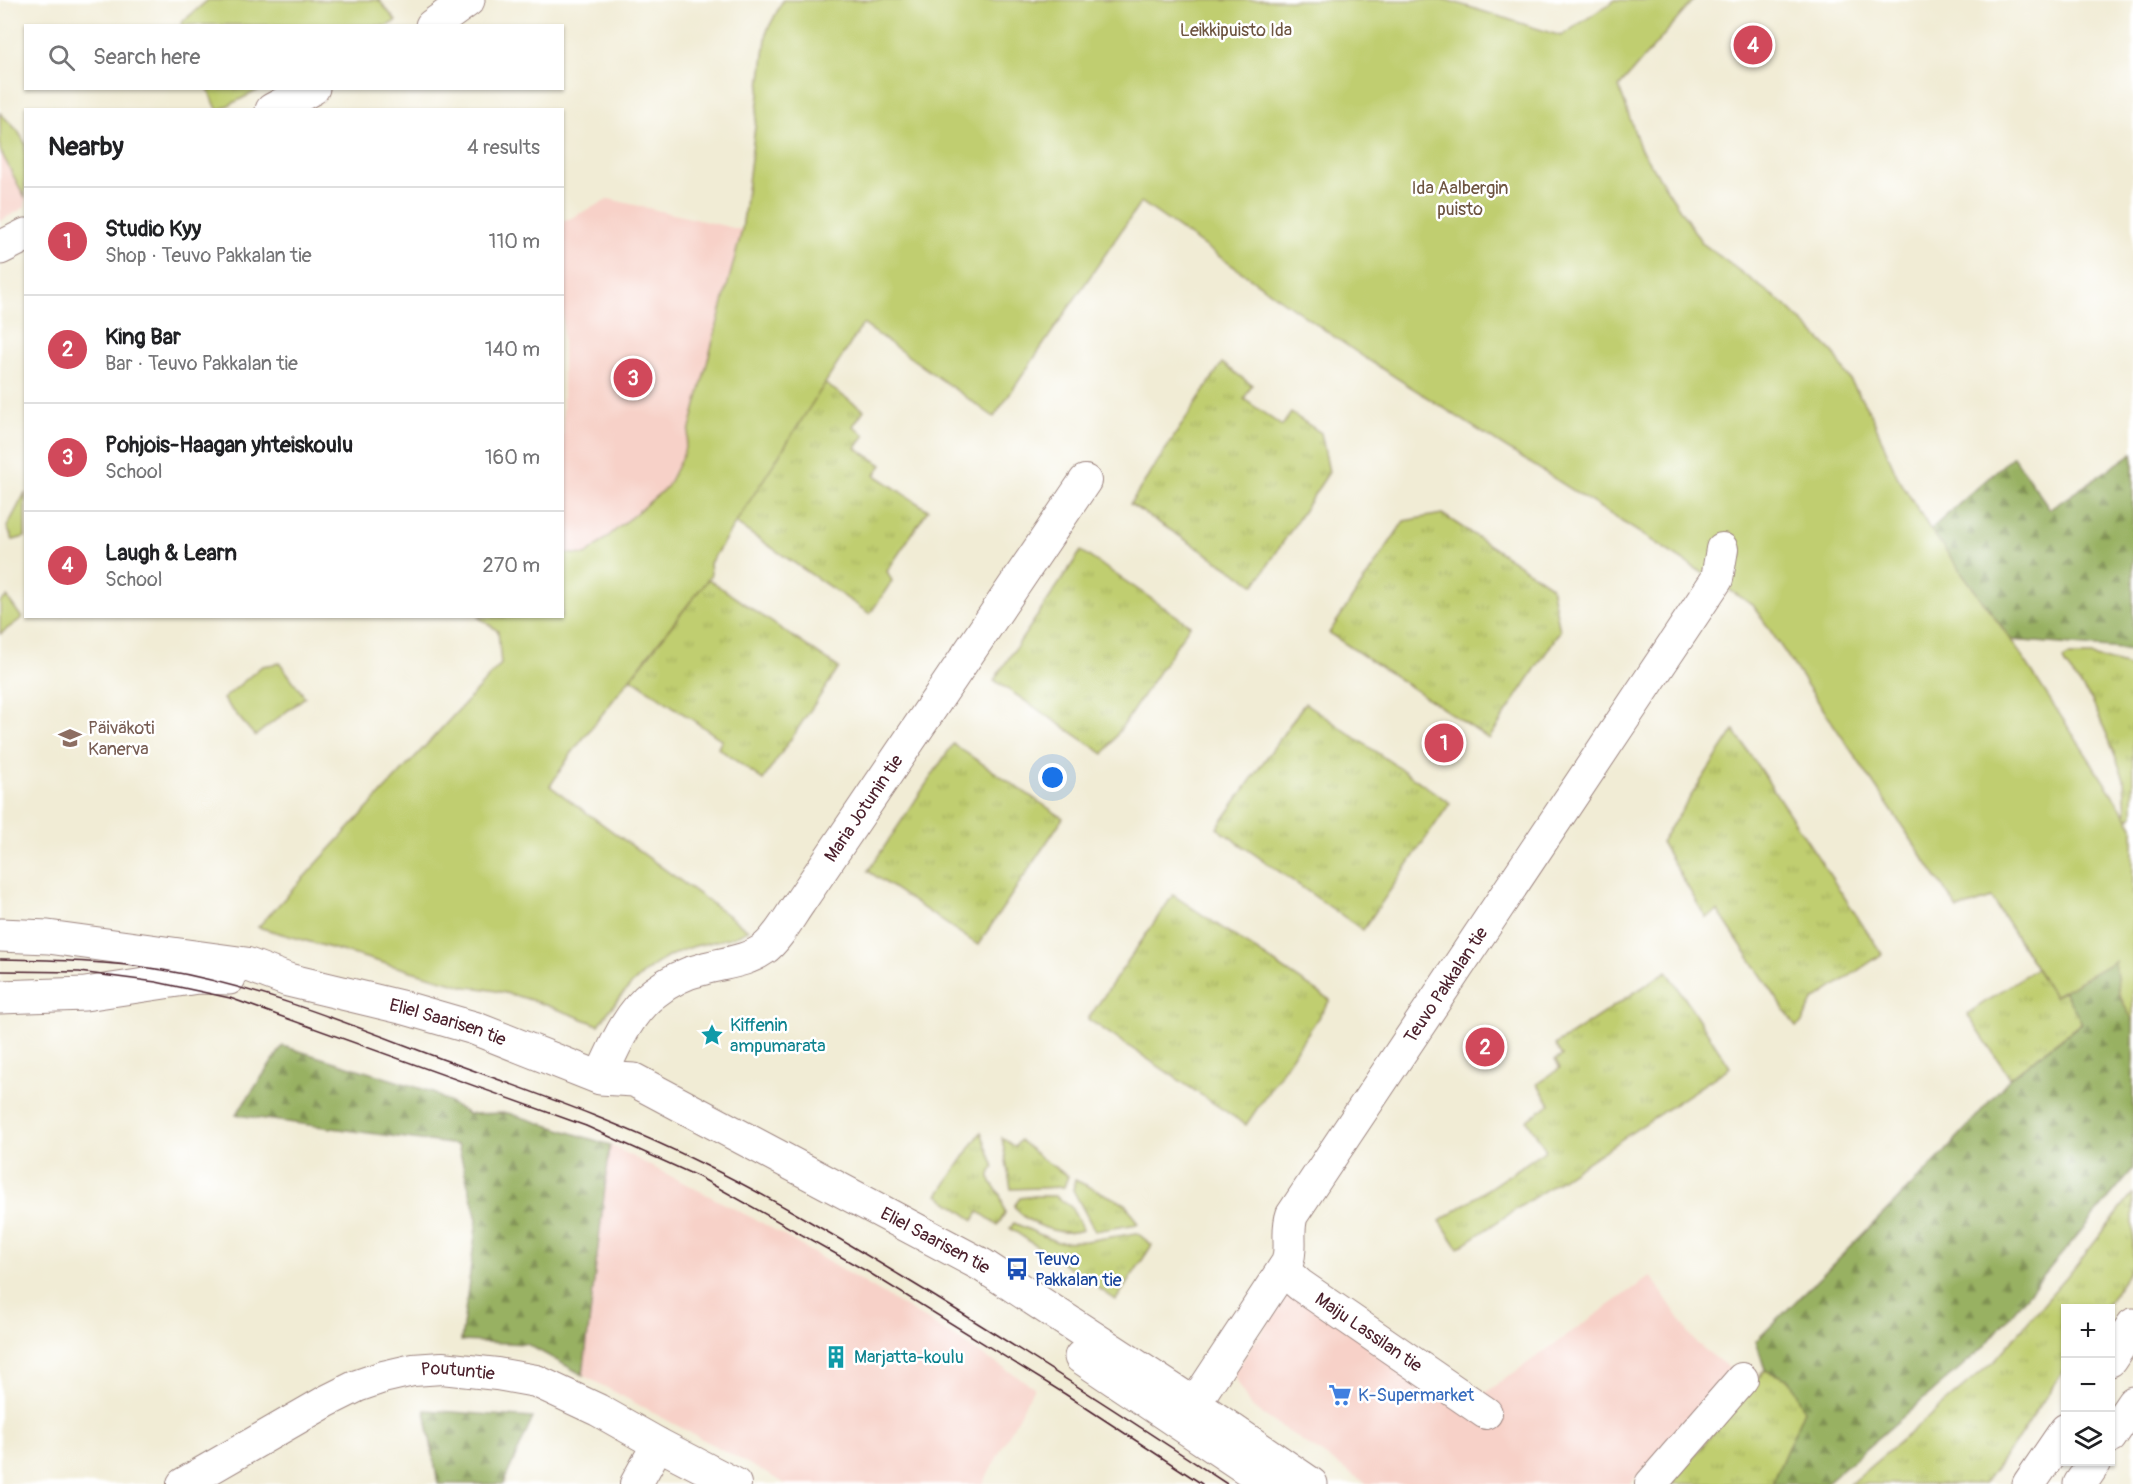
<!DOCTYPE html>
<meta charset="utf-8">
<style>
body{margin:0;font-family:Pangolin,sans-serif;background:#f6f6f6;color:#202124}
.controls{position:absolute;right:18px;bottom:18px;display:grid;overflow:hidden;border-radius:0px;box-shadow:0 2px 4px #0004}
.controls button{width:54px;height:54px;display:grid;place-items:center;padding:0;border:0;border-bottom:2px solid #e0e0e0;background:#fff;color:#202124;font:30px sans-serif}
.you{position:absolute;left:1053px;top:778px;width:21px;height:21px;margin:-15px;border:4px solid #fff;border-radius:50%;background:#1a73e8;box-shadow:0 0 0 9px #1a73e833}
.badge{display:grid;place-items:center;width:39px;height:39px;border-radius:50%;background:#d1495b;color:#fff;font-size:20px;font-weight:700}
.pin{position:absolute;translate:-50% -50%;border:3px solid #fff;box-shadow:0 2px 6px #0006}
.list{margin:0;padding:0;list-style:none}
h2{display:flex;justify-content:space-between;align-items:center;height:78px;margin:0;padding:0 24px;font-size:26px}
h2 small{font-size:20px;font-weight:400;color:#757577}
.list li{display:grid;grid-template-columns:39px 1fr auto;gap:18px;align-items:center;box-sizing:border-box;height:108px;padding:0 24px;border-top:2px solid #e0e0e0}
.list b{display:block;font-size:22px;white-space:nowrap}
.list p{margin:0;font-size:20px;white-space:nowrap;color:#757577}
.list em{font-size:20px;font-style:normal;color:#757577}
.icon{flex:none;width:33px;height:33px;fill:none;stroke:currentColor;stroke-width:2;stroke-linecap:round;stroke-linejoin:round}
.map{position:relative;flex:none;width:2133px;height:1484px;overflow:hidden}
.search{position:absolute;background:#fff;box-shadow:0 2px 4px #0004;left:24px;top:24px;width:540px;height:66px;display:flex;align-items:center;gap:15px;box-sizing:border-box;padding:0 21px;border-radius:0px;color:#757577;font-size:22px}
.panel{position:absolute;background:#fff;box-shadow:0 2px 4px #0004;left:24px;top:108px;width:540px;height:510px;border-radius:0px}
.map>svg:first-child{display:block}
.built{fill:#f7d1c8}
.grass{fill:url(#grass-tufts);stroke:#85764e;stroke-width:1.5}
.forest{fill:url(#forest-firs);stroke:#716846;stroke-width:1.5}
.park{fill:#c0ce70;stroke:#85764e;stroke-width:1.5}
.lines{fill:none;stroke-linecap:round;stroke-linejoin:round}
.minor-casing{stroke:#9e8680;stroke-width:34}
.major-casing{stroke:#9e8680;stroke-width:35}
.highway-casing{stroke:#9e8680;stroke-width:35}
.minor{stroke:#fff;stroke-width:32}
.major{stroke:#fff;stroke-width:33}
.highway{stroke:#fff;stroke-width:33}
.tram{stroke:#4a1f2b;stroke-width:1.5}
.labels{text-anchor:middle;dominant-baseline:central;stroke-width:5;stroke-linejoin:round;paint-order:stroke}
.park-label{font-size:18px;fill:#6d5440;stroke:#fff}
.education-label{font-size:18px;fill:#785e54;stroke:#fff;text-anchor:start}
.street-label{font-size:18px;fill:#4a1f2b;stroke:#fff}
.culture-label{font-size:18px;fill:#0d838f;stroke:#fff;text-anchor:start}
.transit-label{font-size:18px;fill:#164399;stroke:#fff;text-anchor:start}
.shop-label{font-size:18px;fill:#366cbe;stroke:#fff;text-anchor:start}
</style>
<div class="map">
<svg width="2133" height="1484" viewBox="0 0 2133 1484">
<defs>
<pattern id="grass-tufts" width="24" height="20" patternUnits="userSpaceOnUse" patternTransform="scale(1.5)"><rect width="24" height="20" fill="#c0ce70"/><path d="M3 7l-1-3M5 7V3M7 7l1-3M15 17l-1-3M17 17v-4M19 17l1-3" fill="none" stroke="#a6b061"/></pattern>
<pattern id="forest-firs" width="22" height="20" patternUnits="userSpaceOnUse" patternTransform="scale(1.5)"><rect width="22" height="20" fill="#98b162"/><path d="M5 1l3.5 6h-7zM16 11l3.5 6h-7z" fill="#7e8f51"/></pattern>
</defs>
<rect width="100%" height="100%" fill="#fff"/>
<filter id="ink" filterUnits="userSpaceOnUse"><feTurbulence type="fractalNoise" baseFrequency=".0167" numOctaves="2"/><feDisplacementMap in="SourceGraphic" scale="12" xChannelSelector="R" yChannelSelector="G"/><feConvolveMatrix kernelMatrix="1 2 1 2 8 2 1 2 1" color-interpolation-filters="sRGB"/></filter>
<filter id="wash" filterUnits="userSpaceOnUse"><feTurbulence type="fractalNoise" baseFrequency=".008" numOctaves="4" result="noise"/><feDisplacementMap in="SourceGraphic" scale="24" xChannelSelector="R" yChannelSelector="G"/><feGaussianBlur stdDeviation="1.35" result="paint"/><feColorMatrix in="noise" values="0 0 0 0 0 0 0 0 0 0 0 0 0 0 0 0 0 1.4 0 .05"/><feComposite in="paint" operator="in"/></filter>
<g filter="url(#wash)">
<rect width="100%" height="100%" fill="#f1ecd5"/>
<g class="built">
<polygon points="0,151 26,198 25,207 0,221"/>
<polygon points="609,199 742,230 683,455 667,487 586,555 563,553 563,222"/>
<polygon points="610,1145 764,1224 922,1317 1034,1387 983,1484 786,1484 583,1375"/>
<polygon points="1651,1276 1695,1342 1734,1372 1630,1484 1367,1484 1250,1406 1233,1373 1293,1288 1468,1405"/>
</g>
<g class="grass">
<polygon points="1222,363 1252,385 1244,399 1282,426 1291,413 1321,433 1329,472 1255,585 1130,504"/>
<polygon points="824,383 864,410 853,426 865,435 856,448 882,465 875,475 928,510 887,571 892,581 870,614 735,523"/>
<polygon points="1442,514 1551,586 1560,631 1489,739 1329,633 1404,521"/>
<polygon points="1081,551 1190,625 1104,754 994,680"/>
<polygon points="708,579 839,668 763,780 718,748 722,740 631,678"/>
<polygon points="2068,656 2092,656 2133,667 2133,815 2129,819 2126,816 2124,779 2108,737 2091,699 2065,665 2063,659"/>
<polygon points="1305,703 1450,803 1363,930 1217,828"/>
<polygon points="1734,730 1882,954 1813,1001 1802,1023 1796,1027 1718,911 1706,918 1661,842"/>
<polygon points="953,744 1063,818 978,945 868,871"/>
<polygon points="1173,895 1330,1000 1246,1125 1088,1019"/>
<polygon points="2036,968 2054,996 2064,991 2082,1022 2010,1078 1967,1014"/>
<polygon points="1667,971 1730,1067 1458,1248 1440,1221 1546,1150 1527,1120 1550,1104 1537,1084 1560,1068 1555,1060 1562,1056 1555,1045"/>
<path d="M981 1132 994 1167C985 1179 992 1183 999 1193 1002 1198 1003 1207 1005 1213L998 1225 979 1212 974 1220 938 1195Z"/>
<polygon points="1002,1138 1015,1147 1020,1140 1042,1159 1068,1176 1064,1187 1011,1189"/>
<polygon points="1075,1180 1126,1204 1138,1224 1095,1231 1073,1190"/>
<polygon points="2133,1194 2133,1265 2105,1308 2066,1308 2065,1368 2018,1439 1984,1484 1850,1484 1994,1361 2067,1277"/>
<path d="M1035 1196H1055L1071 1207 1083 1230C1061 1237 1027 1225 1014 1206L1020 1198Z"/>
<polygon points="1014,1223 1057,1242 1085,1241 1137,1233 1152,1245 1116,1300 1010,1228"/>
<polygon points="1765,1370 1790,1380 1805,1410 1772,1484 1671,1484"/>
</g>
<g class="forest">
<polygon points="2133,453 2133,650 2011,640 1930,530 2013,456 2050,509"/>
<polygon points="2103,861 2119,994 2133,1021 2133,1169 1983,1348 1825,1484 1772,1484 1804,1410 1790,1380 1765,1370 1756,1341 1945,1152 2010,1078 2082,1023 2064,991 2054,996 1997,907"/>
<polygon points="283,1046 432,1092 468,1114 508,1113 610,1145 583,1375 527,1344 461,1341 477,1220 458,1145 236,1115"/>
<polygon points="425,1410 533,1418 503,1484 438,1484"/>
</g>
<g class="park">
<polygon points="208,0 379,0 396,21 387,26 182,25 181,23"/>
<path d="M783 0H1447L1561 36 1615 0H1694L1619 87 1640 148 1702 243 1784 304 1833 352 1871 414 1897 476 1930 529 2011 640 2133 826V1021L2119 994 2115 961 2054 996 1992 898 1958 909 1753 605 1362 356 1141 202 994 417 863 324 710 563 711 575 571 754 550 786 748 930C731 940 714 941 695 946 652 958 622 990 599 1025 556 1009 513 990 467 987L258 927 501 664 498 631 478 617 562 616 563 553 586 555 667 487 683 455 742 230 767 31Z"/>
<polygon points="208,89 261,89 219,110 217,109"/>
<polygon points="0,113 18,131 25,143 25,198 0,150"/>
<polygon points="25,493 25,537 13,540 7,527"/>
<polygon points="7,597 22,618 0,634 0,602"/>
<polygon points="280,663 305,697 255,736 223,699 262,666"/>
</g>
</g>
<g filter="url(#ink)">
<g class="lines">
<g class="minor-casing">
<g id="minor">
<path id="s1" d="M600 1078C614 1048 627 1014 654 993 668 982 685 973 703 969 723 963 746 962 764 949 777 940 790 916 800 902L1085 481"/>
<path id="s2" d="M1283 1270 1300 1285 1486 1413"/>
<path id="s3" d="M1181 1424 1287 1263C1293 1248 1286 1232 1292 1215L1717 579 1722 549"/>
<path id="s4" d="M183 1484 327 1401 357 1386 383 1377 413 1370 442 1368 497 1374 536 1381 598 1410 658 1444 735 1484"/>
<polyline points="636,1484 658,1444"/>
<polyline points="1651,1484 1742,1379"/>
</g>
</g>
<g class="major-casing">
<g id="major">
<polyline points="432,26 468,0"/>
<polyline points="272,110 313,88"/>
<polyline points="0,248 26,235"/>
<path id="s5" d="M0 935 48 937 246 964 288 980 405 1008 474 1028 600 1078 634 1080 982 1265 1194 1404 1311 1484"/>
<polyline points="0,997 85,994 198,977 229,978"/>
<polyline points="1081,1357 1270,1484"/>
</g>
</g>
<g class="highway-casing">
<g id="highway">
<polyline points="2110,1360 2133,1325"/>
<polyline points="2110,1437 2133,1403"/>
<polyline points="2029,1484 2066,1430"/>
<polyline points="2080,1484 2095,1462"/>
</g>
</g>
<use href="#minor" class="minor"/>
<use href="#major" class="major"/>
<use href="#highway" class="highway"/>
<g class="tram">
<path d="M0 959C55 960 108 961 163 970 256 986 346 1023 434 1056 526 1090 618 1121 705 1165 774 1199 840 1239 906 1279 1015 1345 1121 1414 1227 1484"/>
<polyline points="0,971 79,972 156,982 230,998 586,1126 699,1177 868,1272 1065,1394 1202,1484"/>
</g>
</g>
</g>
<defs>
<g id="school-bare" transform="scale(1.8)"><path d="M0-5L7-2L0 1L-7-2ZM-4 1L0 2.5L4 1V4Q0 6-4 4Z" fill="#8d6e63" stroke="#fff" stroke-width="2.5" paint-order="stroke"/></g>
<g id="sight-bare" transform="scale(1.8)"><path d="M0-6L1.8-2.2L6-1.7L2.9 1.2L3.7 5.4L0 3.3L-3.7 5.4L-2.9 1.2L-6-1.7L-1.8-2.2Z" fill="#0f9aa8" stroke="#fff" stroke-width="2.5" paint-order="stroke"/></g>
<g id="bus-bare" transform="scale(1.8)"><path d="M-5-6H5V4H4V6H2V4H-2V6H-4V4H-5ZM-3.5-4V0h7V-4ZM-3.5 1.2v1.5H-2V1.2ZM2 1.2v1.5H3.5V1.2Z" fill="#1a4fb4" stroke="#fff" stroke-width="2.5" paint-order="stroke"/></g>
<g id="building-bare" transform="scale(1.8)"><path d="M-4-6H4V6H1V3H-1V6H-4ZM-2.5-4.3h1.7v1.8h-1.7ZM.8-4.3h1.7v1.8H.8ZM-2.5-1h1.7V.8h-1.7ZM.8-1h1.7V.8H.8Z" fill="#0f9aa8" stroke="#fff" stroke-width="2.5" paint-order="stroke"/></g>
<g id="supermarket-bare" transform="scale(1.8)"><path d="M-6-5.5h2.5l.6 2H6L4.5 2H-2.5L-4.4-4H-6ZM-1.5 3.2a1.3 1.3 0 1 0 .1 0ZM3 3.2a1.3 1.3 0 1 0 .1 0Z" fill="#3f7fe0" stroke="#fff" stroke-width="2.5" paint-order="stroke"/></g>
</defs>
<g fill-rule="evenodd">
<use href="#school-bare" x="70" y="738"/>
<use href="#sight-bare" x="712" y="1035"/>
<use href="#bus-bare" x="1017" y="1269"/>
<use href="#building-bare" x="836" y="1357"/>
<use href="#supermarket-bare" x="1340" y="1395"/>
</g>
<g class="labels">
<g class="park-label">
<text x="1236" y="30">Leikkipuisto Ida</text>
<text x="1460" y="188">Ida Aalbergin<tspan x="1460" dy="21">puisto</tspan></text>
</g>
<g class="education-label">
<text x="88" y="728">Päiväkoti<tspan x="88" dy="21">Kanerva</tspan></text>
</g>
<g class="street-label">
<text stroke="none"><textPath href="#s1" startOffset="394">Maria Jotunin tie</textPath></text>
<text stroke="none"><textPath href="#s3" startOffset="518">Teuvo Pakkalan tie</textPath></text>
<text stroke="none"><textPath href="#s5" startOffset="458">Eliel Saarisen tie</textPath></text>
<text stroke="none"><textPath href="#s5" startOffset="996">Eliel Saarisen tie</textPath></text>
<text stroke="none"><textPath href="#s2" startOffset="106">Maiju Lassilan tie</textPath></text>
<text stroke="none"><textPath href="#s4" startOffset="303">Poutuntie</textPath></text>
</g>
<g class="culture-label">
<text x="730" y="1025">Kiffenin<tspan x="730" dy="21">ampumarata</tspan></text>
<text x="854" y="1357">Marjatta-koulu</text>
</g>
<g class="transit-label">
<text x="1035" y="1259">Teuvo<tspan x="1035" dy="21">Pakkalan tie</tspan></text>
</g>
<g class="shop-label">
<text x="1358" y="1395">K-Supermarket</text>
</g>
</g>
</svg>
<div class="controls">
<button>+</button>
<button>−</button>
<button><svg class="icon" aria-label="layers" viewBox="0 0 24 24"><path d="M12 4l9 5-9 5-9-5zM3 14l9 5 9-5"/></svg></button>
</div>
<div class="you"></div>
<div class="pin badge" style="left:1444px;top:743px">1</div>
<div class="pin badge" style="left:1485px;top:1047px">2</div>
<div class="pin badge" style="left:633px;top:378px">3</div>
<div class="pin badge" style="left:1753px;top:45px">4</div>
<div class="search"><svg class="icon" aria-label="search" viewBox="0 0 24 24"><circle cx="10" cy="10" r="6"/><path d="M15 15l6 6"/></svg>Search here</div>
<section class="panel">
<h2>Nearby<small>4 results</small></h2>
<ul class="list">
<li><span class="badge">1</span><div><b>Studio Kyy</b><p>Shop · Teuvo Pakkalan tie</p></div><em>110 m</em></li>
<li><span class="badge">2</span><div><b>King Bar</b><p>Bar · Teuvo Pakkalan tie</p></div><em>140 m</em></li>
<li><span class="badge">3</span><div><b>Pohjois-Haagan yhteiskoulu</b><p>School</p></div><em>160 m</em></li>
<li><span class="badge">4</span><div><b>Laugh &amp; Learn</b><p>School</p></div><em>270 m</em></li>
</ul>
</section>
</div>
